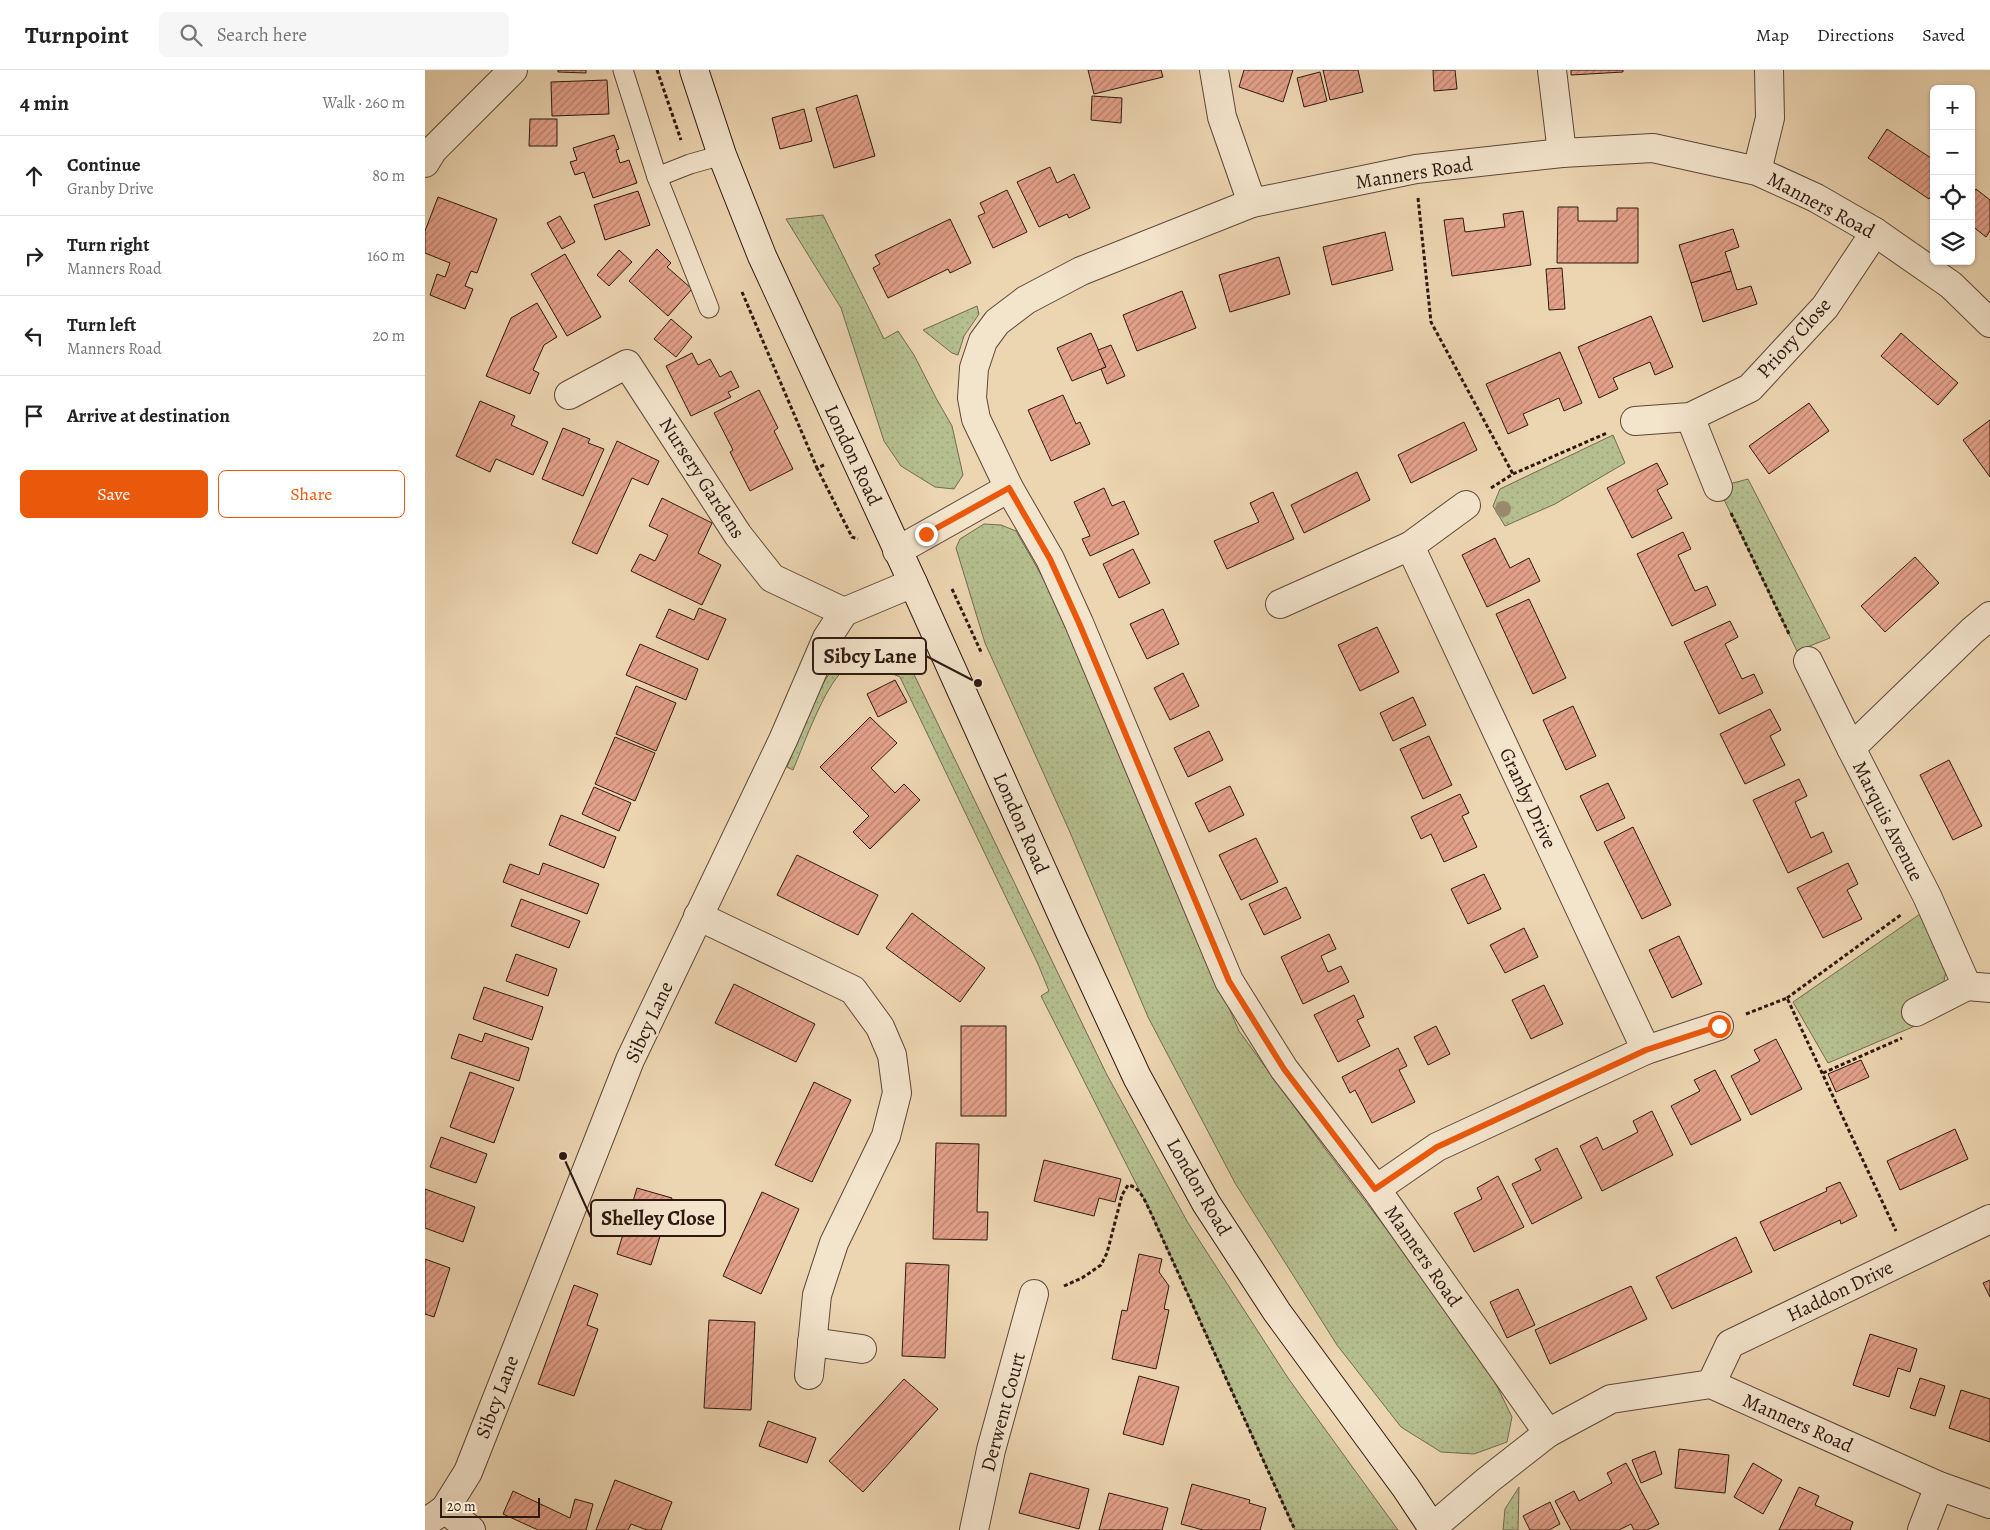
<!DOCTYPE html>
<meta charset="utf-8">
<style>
body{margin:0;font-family:Alegreya,serif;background:#f6f6f6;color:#222}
.controls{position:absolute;right:15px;top:15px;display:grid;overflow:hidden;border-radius:8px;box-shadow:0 1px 4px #0004}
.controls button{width:45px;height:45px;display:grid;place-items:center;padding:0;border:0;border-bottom:1px solid #e0e0e0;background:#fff;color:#222;font:25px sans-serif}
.scale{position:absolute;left:15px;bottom:12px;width:100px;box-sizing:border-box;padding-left:5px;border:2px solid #2e1810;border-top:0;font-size:14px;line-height:18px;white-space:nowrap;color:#2e1810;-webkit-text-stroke:4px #f3e4cc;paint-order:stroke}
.stop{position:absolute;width:15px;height:15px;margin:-11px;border:4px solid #ea580c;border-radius:50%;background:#fff}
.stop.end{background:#ea580c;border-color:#fff;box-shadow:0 1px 5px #0008}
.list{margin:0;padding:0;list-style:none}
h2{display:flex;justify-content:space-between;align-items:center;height:65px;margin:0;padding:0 20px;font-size:21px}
h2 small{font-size:16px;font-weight:400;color:#767676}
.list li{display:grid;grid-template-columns:32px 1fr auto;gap:15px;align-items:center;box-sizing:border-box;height:80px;padding:0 20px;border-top:1px solid #e0e0e0}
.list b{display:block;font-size:19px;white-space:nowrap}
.list p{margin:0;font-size:16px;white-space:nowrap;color:#767676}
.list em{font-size:16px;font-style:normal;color:#767676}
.actions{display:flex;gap:10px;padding:15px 20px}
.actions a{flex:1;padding:11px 0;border:1px solid #ea580c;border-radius:8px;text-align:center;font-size:18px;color:#ea580c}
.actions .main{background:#ea580c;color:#fff}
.icon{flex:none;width:28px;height:28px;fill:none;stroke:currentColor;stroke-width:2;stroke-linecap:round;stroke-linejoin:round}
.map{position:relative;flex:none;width:1565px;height:1460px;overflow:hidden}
header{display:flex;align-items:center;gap:30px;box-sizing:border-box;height:70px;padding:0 25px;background:#fff;border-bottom:1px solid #e0e0e0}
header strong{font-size:24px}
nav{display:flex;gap:28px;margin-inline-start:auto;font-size:18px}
.search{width:350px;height:45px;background:#f6f6f6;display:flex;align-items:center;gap:12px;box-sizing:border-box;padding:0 18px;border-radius:8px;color:#767676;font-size:19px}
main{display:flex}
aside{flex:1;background:#fff}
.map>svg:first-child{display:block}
.grass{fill:url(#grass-dots);stroke:#726b4f}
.building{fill:url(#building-hatch);stroke:#2e1810}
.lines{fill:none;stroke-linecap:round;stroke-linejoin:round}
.service-casing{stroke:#5e4738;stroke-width:21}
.minor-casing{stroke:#5e4738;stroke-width:30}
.secondary-casing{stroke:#2e1810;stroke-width:30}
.path{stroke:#2e1810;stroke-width:3;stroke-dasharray:4 2.5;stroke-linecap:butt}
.service{stroke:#f3e4cc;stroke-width:19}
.minor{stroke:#f3e4cc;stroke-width:28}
.secondary{stroke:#f3e4cc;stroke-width:28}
.tree{fill:#9a896d}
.route{stroke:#ea580c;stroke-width:6}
.labels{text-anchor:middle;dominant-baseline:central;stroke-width:5;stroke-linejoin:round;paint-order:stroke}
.street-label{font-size:20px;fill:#2e1810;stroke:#f3e4cc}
.leader{fill:none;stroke:#2e1810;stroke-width:2}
.callout-dot{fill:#2e1810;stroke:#f3e4cc;stroke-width:2}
.callout{fill:#f3e4cc;stroke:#2e1810;stroke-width:2}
.callout-label{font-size:21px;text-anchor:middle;font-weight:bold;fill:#2e1810}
</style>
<header>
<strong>Turnpoint</strong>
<div class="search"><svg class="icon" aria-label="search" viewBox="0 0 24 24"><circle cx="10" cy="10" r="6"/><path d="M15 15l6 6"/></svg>Search here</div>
<nav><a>Map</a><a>Directions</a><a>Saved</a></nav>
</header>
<main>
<aside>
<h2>4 min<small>Walk · 260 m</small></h2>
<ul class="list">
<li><svg class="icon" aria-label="ahead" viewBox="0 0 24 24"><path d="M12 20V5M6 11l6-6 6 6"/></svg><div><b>Continue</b><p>Granby Drive</p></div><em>80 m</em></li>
<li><svg class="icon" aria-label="right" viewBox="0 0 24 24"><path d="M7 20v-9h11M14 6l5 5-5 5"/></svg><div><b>Turn right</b><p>Manners Road</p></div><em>160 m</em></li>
<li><svg class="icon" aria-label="left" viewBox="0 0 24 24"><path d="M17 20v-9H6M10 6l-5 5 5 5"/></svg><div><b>Turn left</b><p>Manners Road</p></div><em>20 m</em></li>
<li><svg class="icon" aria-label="arrive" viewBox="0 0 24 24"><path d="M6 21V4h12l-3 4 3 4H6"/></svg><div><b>Arrive at destination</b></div></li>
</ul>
<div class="actions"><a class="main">Save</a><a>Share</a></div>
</aside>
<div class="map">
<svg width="1565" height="1460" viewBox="0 0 1565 1460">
<defs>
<pattern id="grass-dots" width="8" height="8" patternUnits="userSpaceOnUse" patternTransform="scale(1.25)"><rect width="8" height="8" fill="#b5be8e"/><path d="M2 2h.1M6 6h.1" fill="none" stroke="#9ca379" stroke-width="1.8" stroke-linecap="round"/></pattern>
<pattern id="building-hatch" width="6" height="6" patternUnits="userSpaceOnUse" patternTransform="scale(1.25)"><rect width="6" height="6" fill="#e4a18a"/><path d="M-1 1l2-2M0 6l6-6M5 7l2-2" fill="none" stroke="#b9826f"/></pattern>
</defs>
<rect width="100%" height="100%" fill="#ecd5b1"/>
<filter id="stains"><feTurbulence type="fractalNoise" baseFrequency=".004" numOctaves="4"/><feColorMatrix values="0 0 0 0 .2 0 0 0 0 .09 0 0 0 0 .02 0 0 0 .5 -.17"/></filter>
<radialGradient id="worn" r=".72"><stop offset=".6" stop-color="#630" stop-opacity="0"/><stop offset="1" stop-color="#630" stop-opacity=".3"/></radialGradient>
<g class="grass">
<polygon points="398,145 459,269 473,261 489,285 511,328 527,356 538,405 529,419 510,417 476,396 459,371 416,238 361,149"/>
<polygon points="552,236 554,244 539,266 533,285 527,283 498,260"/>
<polygon points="1188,365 1200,393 1130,434 1080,456 1068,436 1075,419"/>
<polygon points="1323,409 1405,568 1372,581 1293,417"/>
<polygon points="559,454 576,455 591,461 634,536 687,667 814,961 901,1080 992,1199 1069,1310 1087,1347 1082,1372 1049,1384 1016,1382 976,1357 912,1275 810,1113 723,947 644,760 560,573 531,478 535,469"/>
<path d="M446 577C462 579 471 582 483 592L681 1003 763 1153 863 1308 973 1460H870L725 1141 616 926 624 921 613 894 475 607C460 601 439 589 423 597 402 608 378 677 368 700L362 697C374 669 392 616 411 595 420 585 434 581 446 577Z"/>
<polygon points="1498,842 1522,895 1519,911 1483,940 1490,956 1403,993 1368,932"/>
<polygon points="1094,1417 1093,1460 1078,1460 1080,1439"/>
</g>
<g class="building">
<polygon points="133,0 161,0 161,3 133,2"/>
<polygon points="663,0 736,0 738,7 669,24"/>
<polygon points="819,0 868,0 858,32 814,17"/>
<polygon points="898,0 933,0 938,22 905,30"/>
<polygon points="1008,0 1030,0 1032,19 1009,21"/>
<polygon points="1146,0 1198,0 1198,2 1146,5"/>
<polygon points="895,2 902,31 879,37 872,8"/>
<polygon points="182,10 184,44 127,46 126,12"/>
<polygon points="432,25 450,86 409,98 391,38"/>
<polygon points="667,26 697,28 696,53 666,50"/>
<polygon points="379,39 387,71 355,79 347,48"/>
<polygon points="105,49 132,49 132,76 104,76"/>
<polygon points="1462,59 1509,90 1509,121 1504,129 1443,88"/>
<polygon points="189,65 194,79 191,80 195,93 204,90 212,113 168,128 159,102 150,105 145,92 152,90 148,78"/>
<polygon points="625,97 632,113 649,104 665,138 644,148 642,144 614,157 592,112"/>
<polygon points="1551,119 1565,130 1565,161 1561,167 1546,155 1546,125"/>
<polygon points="582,120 602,162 568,178 553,146 560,143 555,133"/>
<polygon points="213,121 225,155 180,170 169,135"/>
<polygon points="13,127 72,149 52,203 46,201 40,216 48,219 40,239 5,225 12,204 20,207 25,193 0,183 0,161"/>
<polygon points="1133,137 1153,137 1153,151 1192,151 1192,138 1213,138 1213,193 1132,193"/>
<polygon points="1098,141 1106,195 1027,206 1019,150 1038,148 1040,162 1080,157 1078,144"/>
<polygon points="135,146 150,172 137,179 122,153"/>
<polygon points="525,149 546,193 525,203 523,199 463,228 448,198 455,194 450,185"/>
<polygon points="1308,159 1314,177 1300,182 1306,201 1266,213 1254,175"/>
<polygon points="960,162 968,200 907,215 898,177"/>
<polygon points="232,179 246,193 242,197 267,219 243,246 204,211"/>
<polygon points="194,180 207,192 184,216 172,205"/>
<polygon points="140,184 176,247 142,266 106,204"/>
<polygon points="854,187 865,224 805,242 794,205"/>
<polygon points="1137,198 1140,239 1124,240 1121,199"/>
<polygon points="1306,201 1312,220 1326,216 1332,234 1278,252 1266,213"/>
<polygon points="757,221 771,258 712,281 698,245"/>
<polygon points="112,233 132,267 119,275 108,300 114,303 105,324 61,306 86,248"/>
<polygon points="1226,246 1248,297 1230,305 1225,292 1188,308 1193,319 1174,328 1153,277"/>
<polygon points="246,249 267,267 251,287 229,269"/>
<polygon points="666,263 681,297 647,311 632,278"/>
<polygon points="1476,263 1533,313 1513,335 1456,286"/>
<polygon points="686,275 700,306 682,314 676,299 681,297 673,280"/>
<polygon points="1135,282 1157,333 1139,341 1134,328 1098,344 1103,355 1083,364 1061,314"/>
<polygon points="267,283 273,295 285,289 295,307 306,301 314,317 303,322 306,327 266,346 241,296"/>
<polygon points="334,320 353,358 349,361 368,399 325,421 305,382 308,380 289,343"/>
<polygon points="638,325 651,354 655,352 665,374 626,391 603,340"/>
<polygon points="55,331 90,346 86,355 123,372 108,405 71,389 65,402 31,386"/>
<polygon points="1384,333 1404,361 1344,404 1324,376"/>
<polygon points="1565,350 1565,407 1538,370"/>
<polygon points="1039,352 1052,380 986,413 973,385"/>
<polygon points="138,358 165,369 163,373 179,379 158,426 117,409"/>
<polygon points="192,371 234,391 223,415 207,408 172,484 147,473"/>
<polygon points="1232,393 1243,414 1232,420 1247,448 1207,468 1182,418"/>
<polygon points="932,402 945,430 879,463 866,435"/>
<polygon points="679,418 687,436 699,431 714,464 665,486 657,469 665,466 649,432"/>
<polygon points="848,422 869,469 802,499 789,471 834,452 825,433"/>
<polygon points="237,428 287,453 273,483 296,495 277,535 206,501 215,484 230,491 243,465 224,456"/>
<polygon points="1258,462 1266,479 1253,485 1270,521 1282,516 1291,535 1247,556 1212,484"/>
<polygon points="1070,468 1085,498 1104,488 1115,511 1062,537 1037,485"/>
<polygon points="708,479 725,513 694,528 678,494"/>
<polygon points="1490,487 1514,513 1460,562 1436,536"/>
<polygon points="1104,529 1141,608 1108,624 1071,544"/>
<polygon points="274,538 301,549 283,590 231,567 244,539 269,550"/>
<polygon points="738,539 754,574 722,589 705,554"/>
<polygon points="1305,551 1313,567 1300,574 1317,609 1329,604 1338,623 1294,644 1259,572"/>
<polygon points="952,557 974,602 935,621 913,575"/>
<polygon points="215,574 273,599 261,630 201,605"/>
<polygon points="758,603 774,636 745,650 729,618"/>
<polygon points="470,610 482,632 453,647 442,624"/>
<polygon points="211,616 251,633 231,681 191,664"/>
<polygon points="988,627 1001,655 968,671 955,643"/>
<polygon points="1148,636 1171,686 1141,700 1118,650"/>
<polygon points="1345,639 1356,660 1345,666 1360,695 1320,714 1295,664"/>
<polygon points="445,647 472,673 446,698 470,723 479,714 495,730 445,779 428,762 444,746 395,697"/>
<polygon points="784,661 798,690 763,707 749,678"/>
<polygon points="1004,666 1027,715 998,729 975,679"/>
<polygon points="190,667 230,683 210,731 170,714"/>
<polygon points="1524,690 1557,756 1528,770 1495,705"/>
<polygon points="1374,709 1382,726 1370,732 1386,768 1398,762 1407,782 1363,803 1328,730"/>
<polygon points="1183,713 1200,748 1172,761 1155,726"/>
<polygon points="805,716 819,745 784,762 770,733"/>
<polygon points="169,717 206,733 194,761 157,744"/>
<polygon points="1035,724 1044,743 1037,746 1052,777 1019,792 1006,764 996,769 986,747"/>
<polygon points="136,745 191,767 179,798 124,775"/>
<polygon points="1208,757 1246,835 1217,849 1179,772"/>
<polygon points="831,768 853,812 816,830 794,785"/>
<polygon points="372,785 453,825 433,865 352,825"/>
<polygon points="118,793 174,814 162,844 78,812 85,794 114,805"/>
<polygon points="1423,793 1433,814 1422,820 1437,849 1398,868 1372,818"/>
<polygon points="1059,804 1076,839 1043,854 1026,819"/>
<polygon points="861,817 876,848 839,865 824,834"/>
<polygon points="96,829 155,851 144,878 86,856"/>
<polygon points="487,843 560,898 535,932 461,878"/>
<polygon points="1099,858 1113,887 1080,903 1065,875"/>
<polygon points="904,864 911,879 896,886 903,902 916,896 924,912 878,934 856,887"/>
<polygon points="1254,866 1277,914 1247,928 1224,880"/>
<polygon points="91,884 132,899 123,926 81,911"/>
<polygon points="309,914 390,954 371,992 290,953"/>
<polygon points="1119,915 1138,954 1106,969 1087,930"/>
<polygon points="59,917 118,937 107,970 48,949"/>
<polygon points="929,925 939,947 932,950 945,976 913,992 889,945"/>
<rect x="536" y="956" width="45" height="90"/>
<polygon points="1011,956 1025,984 1003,995 989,967"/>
<polygon points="60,963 104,978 94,1011 26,988 34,964 57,972"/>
<polygon points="1351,969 1377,1019 1326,1045 1306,1006 1335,991 1329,980"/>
<polygon points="973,978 982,996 974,1000 990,1032 947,1053 930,1020 925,1023 917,1007"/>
<polygon points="1436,990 1444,1007 1411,1022 1403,1004"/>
<polygon points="1290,1000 1316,1050 1266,1075 1246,1036 1275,1021 1269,1010"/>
<polygon points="45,1002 89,1018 69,1073 25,1057"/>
<polygon points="389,1012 426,1030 387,1112 350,1095"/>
<polygon points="1227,1041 1248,1085 1177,1121 1155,1076 1172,1067 1178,1080 1213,1062 1208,1051"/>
<polygon points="1530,1059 1543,1089 1475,1120 1462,1091"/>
<polygon points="16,1067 62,1084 51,1113 5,1097"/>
<polygon points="511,1073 554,1074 552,1142 563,1142 562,1170 508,1169"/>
<polygon points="1132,1078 1157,1128 1107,1154 1087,1114 1116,1100 1110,1089"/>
<polygon points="619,1090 696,1109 690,1132 674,1128 669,1146 609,1131"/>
<polygon points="1073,1106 1099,1157 1049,1182 1029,1143 1057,1129 1052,1118"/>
<polygon points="1415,1112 1432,1146 1416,1154 1415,1150 1349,1181 1335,1152 1402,1121 1401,1118"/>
<polygon points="212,1118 247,1128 226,1195 192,1184"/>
<polygon points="0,1119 50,1137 38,1172 0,1158"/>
<polygon points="337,1122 374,1139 336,1224 298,1206"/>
<polygon points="1311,1167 1327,1202 1247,1239 1231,1207"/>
<polygon points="714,1184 737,1189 734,1202 744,1216 739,1239 744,1240 731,1299 687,1289 697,1240 702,1241"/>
<polygon points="0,1189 25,1198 9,1247 0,1244"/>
<polygon points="481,1193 524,1195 520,1288 477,1286"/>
<polygon points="1565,1210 1565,1227 1558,1213"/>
<polygon points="149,1215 173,1224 162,1255 173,1259 149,1326 113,1314"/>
<polygon points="1206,1216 1222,1249 1125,1294 1110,1260"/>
<polygon points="1093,1219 1110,1255 1082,1268 1065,1232"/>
<polygon points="284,1250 330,1252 326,1340 279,1338"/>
<polygon points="1445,1264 1492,1279 1485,1302 1473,1298 1464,1327 1428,1315"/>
<polygon points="714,1306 754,1317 738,1375 698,1364"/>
<polygon points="1495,1308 1520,1316 1510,1346 1485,1338"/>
<polygon points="479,1309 513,1339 438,1422 404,1391"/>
<polygon points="1536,1320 1565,1329 1565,1372 1524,1358"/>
<polygon points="343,1351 391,1368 382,1393 334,1376"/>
<polygon points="1254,1379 1304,1385 1300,1423 1250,1418"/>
<polygon points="1230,1381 1237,1404 1216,1413 1207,1390"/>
<polygon points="1201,1393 1234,1454 1222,1460 1209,1460 1206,1454 1194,1460 1146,1460 1130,1431 1149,1421 1154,1431 1187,1413 1182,1403"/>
<polygon points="1328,1393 1357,1410 1338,1444 1309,1427"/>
<polygon points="605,1403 664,1419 654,1459 594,1443"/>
<polygon points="190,1410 247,1432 236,1460 222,1460 206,1454 203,1460 171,1460"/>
<polygon points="767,1414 825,1430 824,1433 841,1438 835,1460 778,1460 756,1454"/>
<polygon points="1374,1417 1394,1426 1390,1435 1428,1452 1425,1460 1354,1460"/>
<polygon points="88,1421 145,1448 150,1429 168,1434 161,1460 113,1460 78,1444"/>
<polygon points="684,1423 743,1438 737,1460 674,1460"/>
<polygon points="1125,1432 1135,1454 1124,1460 1105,1460 1098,1446"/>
</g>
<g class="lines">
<g class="service-casing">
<g id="service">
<polyline points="198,0 232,107 284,238"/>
<polyline points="232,107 265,94 297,85"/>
</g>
</g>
<g class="minor-casing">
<g id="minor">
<polyline points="789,0 797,47 827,133"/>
<polyline points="1127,0 1137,83"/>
<polyline points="0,93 8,80 88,0"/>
<polyline points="1332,101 1345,48 1344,0"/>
<polyline points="144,325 202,294 313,465 347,508 419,542"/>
<polyline points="1265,347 1293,417"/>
<polyline points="1210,351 1265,347 1325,318 1400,237 1450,162"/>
<polyline points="985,476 1041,435"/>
<polyline points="472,481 584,418"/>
<polyline points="855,534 985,476 1221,980 1012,1077 951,1119"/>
<polyline points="1565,546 1547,561 1426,678 1502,826 1542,916 1565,918"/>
<polyline points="1383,591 1426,678"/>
<polyline points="273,846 428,920 455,957 467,985 472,1023 461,1066 409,1173 392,1225 384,1305"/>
<polyline points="1491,942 1542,916"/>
<polyline points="1221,980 1294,956"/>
<polyline points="387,1272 437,1279"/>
<polyline points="1286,1314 1305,1274 1565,1149"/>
<polyline points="1123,1363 951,1119 859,999 804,911 654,553 625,489 584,418 551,349 547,328 549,298 558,271 572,252 601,230 656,201 827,133 991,99 1137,83 1228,78 1332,101 1391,128 1450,162 1526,215 1565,253"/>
<polyline points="20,1439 46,1460"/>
<polyline points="0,1453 20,1439 43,1402 205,990 358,670 402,568 419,542 488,513"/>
<polyline points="1008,1457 1063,1410 1123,1363 1186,1329 1286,1314 1514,1416 1565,1434"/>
<polyline points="549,1460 566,1380 609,1224"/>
<polyline points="1497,1460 1514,1416"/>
</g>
</g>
<g class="secondary-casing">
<polyline id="secondary" points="269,0 297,85 337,186 488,513 645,862 712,1007 781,1133 852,1242 981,1418 1009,1460"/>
</g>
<g class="path">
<polyline points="232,0 256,70"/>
<polyline points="993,128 1006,252 1088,404"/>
<polyline points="317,222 392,398"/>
<polyline points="399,395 392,398 427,467 433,469"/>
<polyline points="1066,418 1088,404 1182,363"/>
<polyline points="1306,443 1365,566"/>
<polyline points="527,519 557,584"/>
<polyline points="1362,928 1477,844"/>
<polyline points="1321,944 1362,928 1471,1161"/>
<polyline points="1398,1003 1477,968"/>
<path d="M639 1216 657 1208 676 1195 682 1183 697 1125 703 1115C715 1117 720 1131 725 1141L870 1460"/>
</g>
<use href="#service" class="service"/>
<use href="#minor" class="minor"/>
<use href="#secondary" class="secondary"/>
</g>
<circle class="tree" cx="1078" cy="439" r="8"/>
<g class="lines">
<polyline class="route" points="501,464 584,418 625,489 654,553 804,911 859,999 950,1119 1012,1077 1221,980 1294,956"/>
</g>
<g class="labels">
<g class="street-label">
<text transform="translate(989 103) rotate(-9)">Manners Road</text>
<text transform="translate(1396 135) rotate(28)">Manners Road</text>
<text transform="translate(1369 268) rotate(-48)">Priory Close</text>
<text transform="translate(428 385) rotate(65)">London Road</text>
<text transform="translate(277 408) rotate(57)">Nursery Gardens</text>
<text transform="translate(1103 728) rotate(65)">Granby Drive</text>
<text transform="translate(1463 751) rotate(63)">Marquis Avenue</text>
<text transform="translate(596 753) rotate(66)">London Road</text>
<text transform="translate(224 952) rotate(-65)">Sibcy Lane</text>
<text transform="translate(774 1117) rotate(60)">London Road</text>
<text transform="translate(998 1186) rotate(55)">Manners Road</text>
<text transform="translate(1415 1221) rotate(-26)">Haddon Drive</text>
<text transform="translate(72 1327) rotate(-69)">Sibcy Lane</text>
<text transform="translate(578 1342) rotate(-75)">Derwent Court</text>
<text transform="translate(1373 1353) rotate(24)">Manners Road</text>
</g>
</g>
<path class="leader" d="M553 613L501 586M138 1086L166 1148"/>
<g class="callout-dot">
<circle cx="553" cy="613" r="5"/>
<circle cx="138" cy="1086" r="5"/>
</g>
<g class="callout">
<rect x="388" y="568" width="113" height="36" rx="5"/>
<rect x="166" y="1130" width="134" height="36" rx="5"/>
</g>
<g class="callout-label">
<text x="445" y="593">Sibcy Lane</text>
<text x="233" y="1155">Shelley Close</text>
</g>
<rect width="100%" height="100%" filter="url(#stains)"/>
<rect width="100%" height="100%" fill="url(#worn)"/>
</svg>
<div class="controls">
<button>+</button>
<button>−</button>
<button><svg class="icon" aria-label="locate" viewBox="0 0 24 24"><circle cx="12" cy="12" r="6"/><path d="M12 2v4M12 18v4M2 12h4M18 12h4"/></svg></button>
<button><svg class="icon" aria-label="layers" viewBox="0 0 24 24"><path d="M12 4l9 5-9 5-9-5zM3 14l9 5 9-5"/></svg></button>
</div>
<div class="scale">20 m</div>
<div class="stop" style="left:1294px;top:956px"></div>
<div class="stop end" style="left:501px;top:464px"></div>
</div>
</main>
